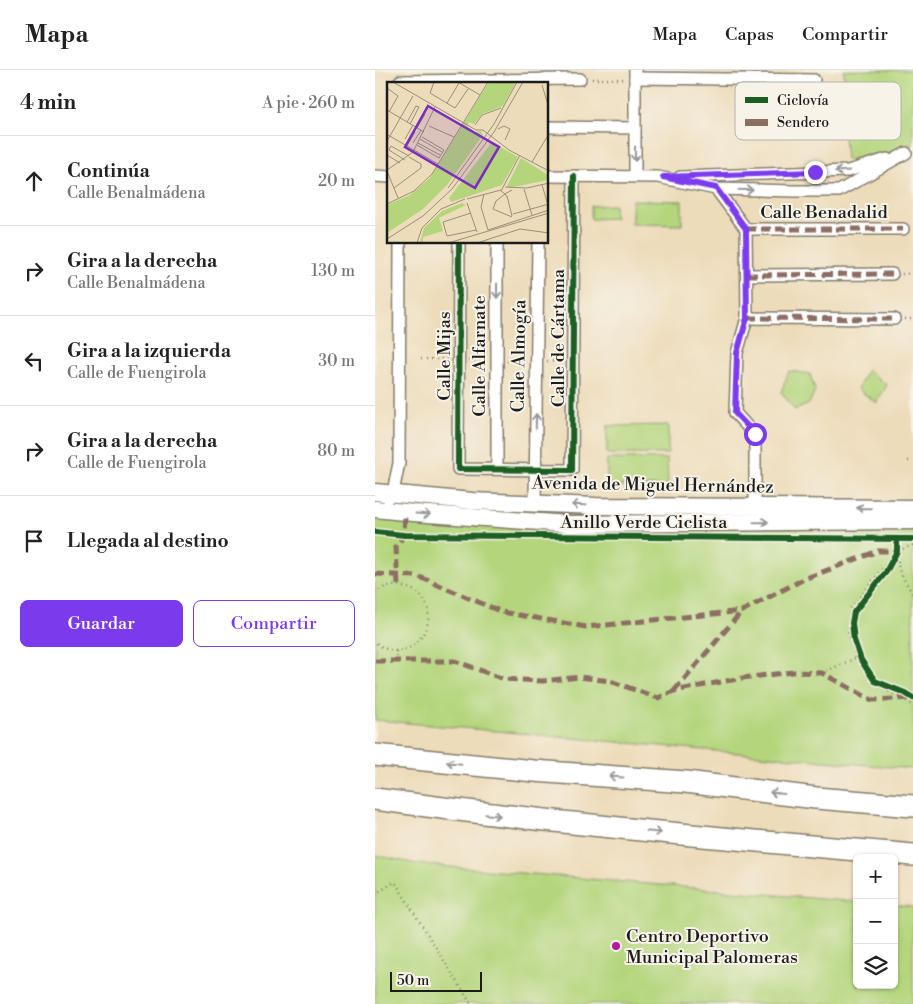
<!DOCTYPE html>
<html lang="es">
<meta charset="utf-8">
<style>
body{margin:0;font-family:"Libre Bodoni",serif;background:#f6f6f6;color:#222}
.controls{position:absolute;right:15px;bottom:15px;display:grid;overflow:hidden;border-radius:8px;box-shadow:0 1px 4px #0004}
.controls button{width:45px;height:45px;display:grid;place-items:center;padding:0;border:0;border-bottom:1px solid #e0e0e0;background:#fff;color:#222;font:25px sans-serif}
.scale{position:absolute;left:15px;bottom:12px;width:92px;box-sizing:border-box;padding-left:5px;border:2px solid #1c1c1c;border-top:0;font-size:14px;line-height:18px;white-space:nowrap;color:#1c1c1c;-webkit-text-stroke:4px #f7f3e8;paint-order:stroke}
.stop{position:absolute;width:15px;height:15px;margin:-11px;border:4px solid #7c3aed;border-radius:50%;background:#fff}
.stop.end{background:#7c3aed;border-color:#fff;box-shadow:0 1px 5px #0008}
.list{margin:0;padding:0;list-style:none}
h2{display:flex;justify-content:space-between;align-items:center;height:65px;margin:0;padding:0 20px;font-size:21px}
h2 small{font-size:16px;font-weight:400;color:#767676}
.list li{display:grid;grid-template-columns:32px 1fr auto;gap:15px;align-items:center;box-sizing:border-box;height:90px;padding:0 20px;border-top:1px solid #e0e0e0}
.list b{display:block;font-size:19px;white-space:nowrap}
.list p{margin:0;font-size:16px;white-space:nowrap;color:#767676}
.list em{font-size:16px;font-style:normal;color:#767676}
.actions{display:flex;gap:10px;padding:15px 20px}
.actions a{flex:1;padding:11px 0;border:1px solid #7c3aed;border-radius:8px;text-align:center;font-size:18px;color:#7c3aed}
.actions .main{background:#7c3aed;color:#fff}
.icon{flex:none;width:28px;height:28px;fill:none;stroke:currentColor;stroke-width:2;stroke-linecap:round;stroke-linejoin:round}
.map{position:relative;flex:none;width:538px;height:934px;overflow:hidden}
header{display:flex;align-items:center;gap:30px;box-sizing:border-box;height:70px;padding:0 25px;background:#fff;border-bottom:1px solid #e0e0e0}
header strong{font-size:24px}
nav{display:flex;gap:28px;margin-inline-start:auto;font-size:18px}
main{display:flex}
aside{flex:1;background:#fff}
.map>svg:first-child{display:block}
.green{fill:#b4d57c;stroke:#68784c}
.lines{fill:none;stroke-linecap:round;stroke-linejoin:round}
.street-casing{stroke:#847c6b;stroke-width:14}
.secondary-casing{stroke:#847c6b;stroke-width:19}
.highway-casing{stroke:#847c6b;stroke-width:24}
.path{stroke:#847c6b;stroke-width:2.5;stroke-dasharray:1 4;stroke-linecap:butt}
.street{stroke:#fff;stroke-width:11}
.secondary{stroke:#fff;stroke-width:16}
.highway{stroke:#fff;stroke-width:21}
.quiet{stroke:#8d6e63;stroke-width:5;stroke-dasharray:10 5;stroke-linecap:butt}
.cycleway-casing{stroke:#f7f3e8;stroke-width:9}
.cycleway{stroke:#1b5e20;stroke-width:6}
.oneway{stroke:#999}
.route{stroke:#7c3aed;stroke-width:6}
.poi-dot{fill:#b5179e;stroke:#f7f3e8;stroke-width:2}
.labels{text-anchor:middle;dominant-baseline:central;stroke-width:4;stroke-linejoin:round;paint-order:stroke}
.street-label{font-size:18px;fill:#1c1c1c;stroke:#f7f3e8}
.poi-label{font-size:18px;fill:#1c1c1c;stroke:#f7f3e8;text-anchor:start}
.inset-road{fill:none;stroke:#998f7b;stroke-width:1}
.view{fill:#7b2cbf;fill-opacity:0.15;stroke:#7b2cbf;stroke-width:2.5}
.inset-edge{fill:none;stroke:#1c1c1c;stroke-width:2.5}
.key{fill:#f7f3e8;stroke:#b5b2ab;stroke-width:1}
.key-label{font-size:14px;fill:#1c1c1c}
</style>
<header>
<strong>Mapa</strong>
<nav><a>Mapa</a><a>Capas</a><a>Compartir</a></nav>
</header>
<main>
<aside>
<h2>4 min<small>A pie · 260 m</small></h2>
<ul class="list">
<li><svg class="icon" aria-label="ahead" viewBox="0 0 24 24"><path d="M12 20V5M6 11l6-6 6 6"/></svg><div><b>Continúa</b><p>Calle Benalmádena</p></div><em>20 m</em></li>
<li><svg class="icon" aria-label="right" viewBox="0 0 24 24"><path d="M7 20v-9h11M14 6l5 5-5 5"/></svg><div><b>Gira a la derecha</b><p>Calle Benalmádena</p></div><em>130 m</em></li>
<li><svg class="icon" aria-label="left" viewBox="0 0 24 24"><path d="M17 20v-9H6M10 6l-5 5 5 5"/></svg><div><b>Gira a la izquierda</b><p>Calle de Fuengirola</p></div><em>30 m</em></li>
<li><svg class="icon" aria-label="right" viewBox="0 0 24 24"><path d="M7 20v-9h11M14 6l5 5-5 5"/></svg><div><b>Gira a la derecha</b><p>Calle de Fuengirola</p></div><em>80 m</em></li>
<li><svg class="icon" aria-label="arrive" viewBox="0 0 24 24"><path d="M6 21V4h12l-3 4 3 4H6"/></svg><div><b>Llegada al destino</b></div></li>
</ul>
<div class="actions"><a class="main">Guardar</a><a>Compartir</a></div>
</aside>
<div class="map">
<svg width="538" height="934" viewBox="0 0 538 934">
<rect width="100%" height="100%" fill="#f7f3e8"/>
<filter id="ink" filterUnits="userSpaceOnUse"><feTurbulence type="fractalNoise" baseFrequency=".02" numOctaves="2"/><feDisplacementMap in="SourceGraphic" scale="10" xChannelSelector="R" yChannelSelector="G"/><feConvolveMatrix kernelMatrix="1 2 1 2 8 2 1 2 1" color-interpolation-filters="sRGB"/></filter>
<filter id="wash" filterUnits="userSpaceOnUse"><feTurbulence type="fractalNoise" baseFrequency=".0096" numOctaves="4" result="noise"/><feDisplacementMap in="SourceGraphic" scale="20" xChannelSelector="R" yChannelSelector="G"/><feGaussianBlur stdDeviation="1.12" result="paint"/><feColorMatrix in="noise" values="0 0 0 0 0 0 0 0 0 0 0 0 0 0 0 0 0 1.4 0 .05"/><feComposite in="paint" operator="in"/></filter>
<g filter="url(#wash)">
<rect width="100%" height="100%" fill="#eddcba"/>
<g class="green">
<polygon points="469,0 538,0 538,75 509,84 471,90 469,68"/>
<polygon points="257,130 307,131 307,155 257,154"/>
<polygon points="239,135 240,148 216,149 216,136"/>
<polygon points="492,300 512,315 501,333 483,319"/>
<polygon points="414,301 435,304 440,320 434,334 420,340 406,322"/>
<polygon points="293,355 293,384 232,384 232,356"/>
<polygon points="232,389 292,389 293,416 232,416"/>
<polygon points="0,447 98,455 538,458 538,699 0,650"/>
<polygon points="0,785 42,794 482,832 482,915 519,915 519,835 538,837 538,934 0,934"/>
</g>
</g>
<g filter="url(#ink)">
<g class="lines">
<g class="street-casing">
<g id="street">
<polyline points="260,8 439,10"/>
<polyline points="25,11 205,9"/>
<polyline points="172,57 260,58"/>
<polyline points="0,106 14,107"/>
<polyline points="172,106 283,107 341,119 420,121 464,121 531,83"/>
<polyline points="260,106 260,0"/>
<polyline points="305,107 473,101 512,89"/>
<polyline points="341,119 371,159 372,248 362,283 360,343 380,365 380,436"/>
<polyline points="371,159 528,159"/>
<polyline points="84,172 83,399 197,400 199,106"/>
<polyline points="372,205 517,204"/>
<polyline points="372,248 519,249"/>
<polyline points="122,399 122,172"/>
<polyline points="13,428 18,422 24,393 25,172"/>
<polyline points="160,433 163,172"/>
</g>
</g>
<g class="secondary-casing">
<g id="secondary">
<polyline points="0,422 97,431 221,436 538,438"/>
<polyline points="0,439 39,443 193,454 538,451"/>
</g>
</g>
<g class="highway-casing">
<g id="highway">
<polyline points="0,685 159,701 311,712 441,728 538,736"/>
<path d="M0 729C179 754 358 769 538 785"/>
</g>
</g>
<g class="path">
<polyline points="217,9 249,9"/>
<polyline points="527,204 538,203"/>
<polyline points="530,249 538,249"/>
<polyline points="46,289 74,289"/>
<polyline points="94,290 111,290"/>
<polyline points="132,291 151,291"/>
<polyline points="172,291 186,292"/>
<polyline points="533,391 538,391"/>
<polyline points="538,475 522,481 476,538 473,562 481,588 497,613 529,629 538,635"/>
<polyline points="522,481 524,500 538,525"/>
<path d="M0 523C8 516 19 514 29 517 80 528 42 607 0 572"/>
<polyline points="21,581 22,592"/>
<polyline points="447,603 481,588"/>
<polyline points="0,824 20,812 96,934"/>
</g>
<use href="#street" class="street"/>
<use href="#secondary" class="secondary"/>
<use href="#highway" class="highway"/>
<g class="quiet">
<polyline points="371,159 528,159"/>
<polyline points="372,205 517,204"/>
<polyline points="372,248 519,249"/>
<polyline points="0,504 42,506 127,542 211,557 367,541 429,509 503,481 522,481"/>
<polyline points="23,515 21,477 29,465 30,443"/>
<polyline points="0,591 80,591 129,609 168,611 205,607 235,611 283,628 299,621 367,608 418,602 447,603 497,630 536,628"/>
<polyline points="299,621 367,541"/>
</g>
<g class="cycleway-casing">
<g id="cycleway">
<polyline points="84,172 83,399 197,400 199,106"/>
<polyline points="0,462 29,465 538,469"/>
<polyline points="522,469 522,481 511,502 479,542 477,553 479,570 486,590 500,611 530,623 538,628"/>
</g>
</g>
<use href="#cycleway" class="cycleway"/>
</g>
<defs><path id="oneway-shaft" d="M-6 0H5M1.5-3L5.5 0L1.5 3" fill="none" stroke-width="1.6" stroke-linecap="round" stroke-linejoin="round" transform="scale(1.25)"/></defs>
<g class="oneway">
<use href="#oneway-shaft" transform="translate(260 84) rotate(90)"/>
<use href="#oneway-shaft" transform="translate(467 101) rotate(176)"/>
<use href="#oneway-shaft" transform="translate(371 120) rotate(2)"/>
<use href="#oneway-shaft" transform="translate(122 221) rotate(90)"/>
<use href="#oneway-shaft" transform="translate(161 351) rotate(-89)"/>
<use href="#oneway-shaft" transform="translate(204 435) rotate(-178)"/>
<use href="#oneway-shaft" transform="translate(489 438) rotate(-179)"/>
<use href="#oneway-shaft" transform="translate(48 444) rotate(4)"/>
<use href="#oneway-shaft" transform="translate(386 452) rotate(-1)"/>
<use href="#oneway-shaft" transform="translate(79 693) rotate(-174)"/>
<use href="#oneway-shaft" transform="translate(241 707) rotate(-176)"/>
<use href="#oneway-shaft" transform="translate(402 723) rotate(-173)"/>
<use href="#oneway-shaft" transform="translate(118 745) rotate(6)"/>
<use href="#oneway-shaft" transform="translate(279 762) rotate(6)"/>
</g>
</g>
<g class="lines" filter="url(#ink)">
<polyline class="route" points="380,364 360,343 362,283 372,248 371,159 341,118 288,107 440,102"/>
</g>
<circle class="poi-dot" cx="241" cy="876" r="5"/>
<g class="labels">
<g class="street-label">
<text x="449" y="142">Calle Benadalid</text>
<text transform="translate(183 268) rotate(-90)">Calle de Cártama</text>
<text transform="translate(69 286) rotate(-90)">Calle Mijas</text>
<text transform="translate(104 286) rotate(-90)">Calle Alfarnate</text>
<text transform="translate(144 286) rotate(-89)">Calle Almogía</text>
<text transform="translate(278 415) rotate(1)">Avenida de Miguel Hernández</text>
<text x="269" y="452">Anillo Verde Ciclista</text>
</g>
<g class="poi-label">
<text x="251" y="866">Centro Deportivo<tspan x="251" dy="21">Municipal Palomeras</tspan></text>
</g>
</g>
<g transform="translate(12 12)">
<rect width="161" height="161" fill="#eddcba"/>
<path d="M102 0H129L116 24 95 32 87 42 82 40 80 44 88 50 94 49 96 53 60 103 36 127 0 151V123L23 113 43 96ZM105 60 131 75 115 103 64 120 62 116ZM134 76 161 93V98L122 106 120 104ZM75 121 79 123 52 136 56 149 36 155V161H33L37 146 55 129Z" fill="#b4d57c"/>
<path class="inset-road" d="M6 0 89 48H96L122 68 162 89M47 0 43 11 68 26 81 7M71 0 93 13M155 3 162 26M0 6 11 14 2 30M60 21 72 1M0 28 37 50M20 40 29 24 32 25M23 42 32 25M88 43 95 33 114 26M42 44 67 55M30 46 38 32M111 47 117 44 123 47 118 58M1 53 51 82M18 57 26 43M33 57 55 70M0 59 26 14M26 61 34 48M31 61 53 73M30 63 52 76 57 68 35 55M20 64 28 50M0 73 13 81M18 78 2 68 4 64 22 74M145 80 160 55M0 88 26 70 48 25M0 89 11 116M155 103 161 123M118 105 140 106 162 101M7 106 34 86V82L22 75M61 106 107 42 130 0M137 107 145 133M125 108 118 112 114 109 133 73M97 112 94 125 101 148 162 128M120 114 125 134M120 115 118 112 109 119 106 127 125 135M80 117 114 108M80 121 90 150M0 122 27 109 45 92 101 0M84 131 56 140 60 154 89 148M126 132 162 122M0 157 36 134 65 107 107 50 136 0M30 161 35 146 54 127 78 117M61 161 162 131M90 161 133 147 162 151"/>
<path class="view" d="M41 24 112 65 88 106 18 65Z"/>
<rect width="161" height="161" class="inset-edge"/>
</g>
<rect x="360" y="12" width="166" height="58" rx="8" class="key"/>
<rect x="370" y="27" width="23" height="6" fill="#1b5e20"/>
<rect x="370" y="49" width="23" height="7" fill="#8d6e63"/>
<g class="key-label">
<text x="402" y="35">Ciclovía</text>
<text x="402" y="57">Sendero</text>
</g>
</svg>
<div class="controls">
<button>+</button>
<button>−</button>
<button><svg class="icon" aria-label="layers" viewBox="0 0 24 24"><path d="M12 4l9 5-9 5-9-5zM3 14l9 5 9-5"/></svg></button>
</div>
<div class="scale">50 m</div>
<div class="stop" style="left:380px;top:364px"></div>
<div class="stop end" style="left:440px;top:102px"></div>
</div>
</main>
